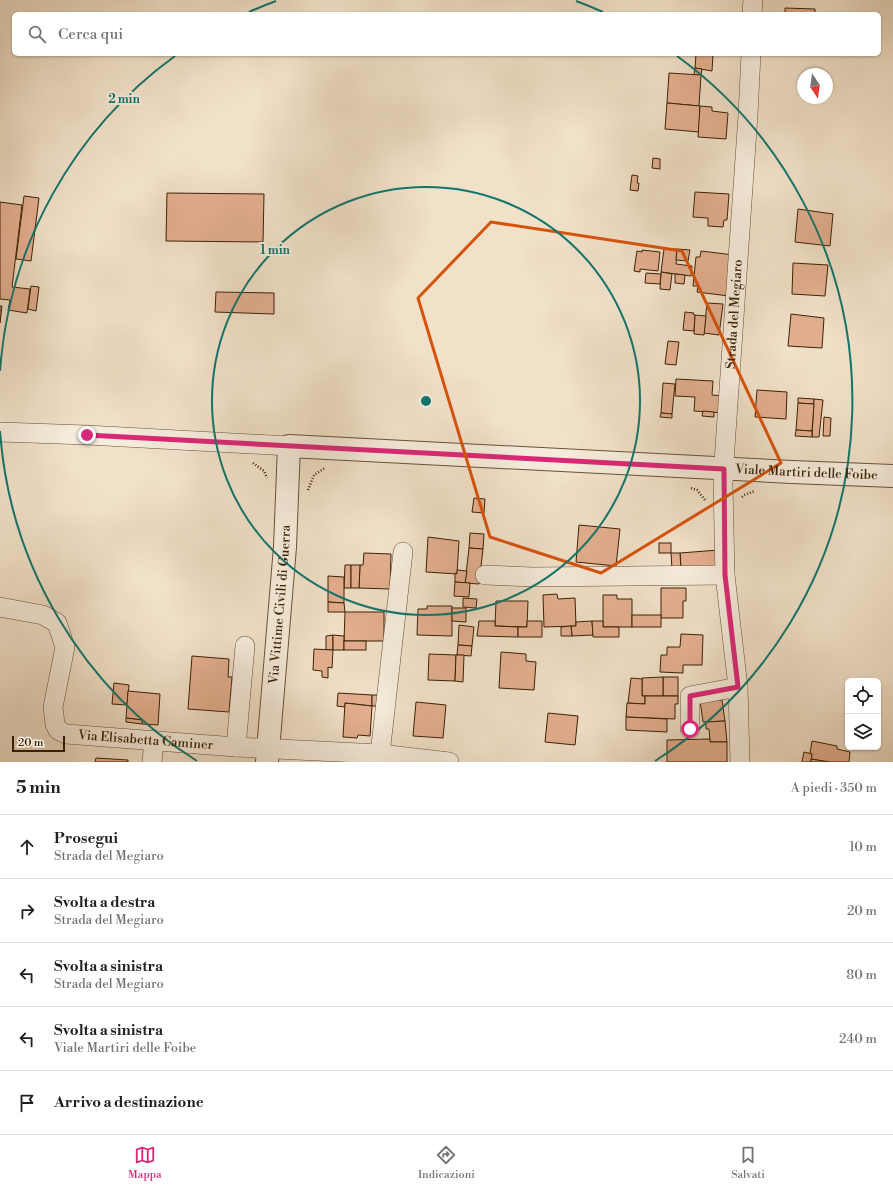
<!DOCTYPE html>
<html lang="it">
<meta charset="utf-8">
<style>
body{margin:0;font-family:"Libre Bodoni",serif;background:#f2f2f2;color:#202124}
.controls{position:absolute;right:12px;bottom:12px;display:grid;overflow:hidden;border-radius:6px;box-shadow:0 1px 3px #0004}
.controls button{width:36px;height:36px;display:grid;place-items:center;padding:0;border:0;border-bottom:1px solid #e0e0e0;background:#fff;color:#202124;font:20px sans-serif}
.compass{position:absolute;left:797px;top:68px;width:36px;height:36px;border-radius:50%;background:#fff;box-shadow:0 1px 3px #0004;rotate:167deg}
.scale{position:absolute;left:12px;bottom:10px;width:53px;box-sizing:border-box;padding-left:4px;border:2px solid #3a2104;border-top:0;font-size:11px;line-height:14px;white-space:nowrap;color:#3a2104;-webkit-text-stroke:3px #f6ecdc;paint-order:stroke}
.stop{position:absolute;width:12px;height:12px;margin:-9px;border:3px solid #db2777;border-radius:50%;background:#fff}
.stop.end{background:#db2777;border-color:#fff;box-shadow:0 1px 4px #0008}
.list{margin:0;padding:0;list-style:none}
h2{display:flex;justify-content:space-between;align-items:center;height:52px;margin:0;padding:0 16px;font-size:17px}
h2 small{font-size:13px;font-weight:400;color:#757577}
.list li{display:grid;grid-template-columns:26px 1fr auto;gap:12px;align-items:center;box-sizing:border-box;height:64px;padding:0 16px;border-top:1px solid #e0e0e0}
.list b{display:block;font-size:15px;white-space:nowrap}
.list p{margin:0;font-size:13px;white-space:nowrap;color:#757577}
.list em{font-size:13px;font-style:normal;color:#757577}
.icon{flex:none;width:22px;height:22px;fill:none;stroke:currentColor;stroke-width:2;stroke-linecap:round;stroke-linejoin:round}
.map{position:relative;flex:none;width:893px;height:762px;overflow:hidden}
.search{position:absolute;background:#fff;box-shadow:0 1px 3px #0004;left:12px;right:12px;top:12px;height:44px;display:flex;align-items:center;gap:10px;box-sizing:border-box;padding:0 14px;border-radius:6px;color:#757577;font-size:15px}
.sheet{height:372px;background:#fff}
nav{display:flex;justify-content:space-around;align-items:center;box-sizing:border-box;height:56px;border-top:1px solid #e0e0e0;background:#fff;font-size:11px;color:#757577}
nav a{display:grid;justify-items:center;gap:2px}
nav .on{color:#db2777}
.map>svg:first-child{display:block}
.building{fill:#e4af90;stroke:#3a2104}
.lines{fill:none;stroke-linecap:round;stroke-linejoin:round}
.minor-casing{stroke:#685135;stroke-width:20}
.tertiary-casing{stroke:#685135;stroke-width:24}
.path{stroke:#3a2104;stroke-width:2.5;stroke-dasharray:1 2;stroke-linecap:butt}
.minor{stroke:#f6ecdc;stroke-width:19}
.tertiary{stroke:#f6ecdc;stroke-width:22}
.route{stroke:#db2777;stroke-width:5}
.marked{fill:none;stroke:#d7530b;stroke-width:3;stroke-linejoin:round}
.ring{fill:none;stroke:#0f766e;stroke-width:2}
.labels{text-anchor:middle;dominant-baseline:central;stroke-width:4;stroke-linejoin:round;paint-order:stroke}
.street-label{font-size:13px;fill:#3a2104;stroke:#f6ecdc}
.centre{fill:#0f766e;stroke:#f6ecdc;stroke-width:2}
.ring-label{font-size:12px;text-anchor:middle;font-weight:bold;fill:#0f766e;stroke:#f6ecdc;stroke-width:4;stroke-linejoin:round;paint-order:stroke}
</style>
<div class="map">
<svg width="893" height="762" viewBox="0 0 893 762">
<rect width="100%" height="100%" fill="#f1e1c9"/>
<filter id="stains"><feTurbulence type="fractalNoise" baseFrequency=".005" numOctaves="4"/><feColorMatrix values="0 0 0 0 .2 0 0 0 0 .09 0 0 0 0 .02 0 0 0 .5 -.17"/></filter>
<radialGradient id="worn" r=".72"><stop offset=".6" stop-color="#630" stop-opacity="0"/><stop offset="1" stop-color="#630" stop-opacity=".3"/></radialGradient>
<g class="building">
<polygon points="785,8 815,9 815,14 785,14"/>
<polygon points="696,54 713,54 712,71 695,68"/>
<polygon points="695,68 702,69 701,75 694,75"/>
<polygon points="669,73 701,75 699,106 667,103"/>
<polygon points="667,103 700,106 699,132 665,129"/>
<polygon points="700,106 712,107 712,111 728,113 726,139 698,137"/>
<polygon points="653,158 660,159 660,169 652,168"/>
<polygon points="632,175 638,176 637,183 639,183 638,191 630,190"/>
<polygon points="695,192 729,194 727,220 724,220 723,227 708,226 708,218 693,217"/>
<polygon points="167,193 264,194 263,242 166,241"/>
<polygon points="24,196 39,198 31,261 16,259"/>
<polygon points="0,202 22,205 12,287 30,289 27,313 8,310 10,300 0,299"/>
<polygon points="798,209 833,214 830,246 795,242"/>
<polygon points="664,249 677,249 676,264 692,266 691,276 661,272"/>
<polygon points="677,249 690,250 688,261 676,260"/>
<polygon points="642,250 660,252 658,271 640,269 640,272 634,271 637,251 642,252"/>
<polygon points="701,251 734,255 729,296 697,292 698,286 693,286 696,257 700,257"/>
<polygon points="793,263 828,265 825,296 792,294"/>
<polygon points="661,272 672,274 670,290 660,289"/>
<polygon points="646,273 661,274 660,284 645,283"/>
<polygon points="675,274 685,275 684,284 675,283"/>
<polygon points="31,286 39,287 36,311 28,309"/>
<polygon points="216,292 274,293 274,314 215,312"/>
<polygon points="707,303 723,304 719,335 704,333"/>
<polygon points="0,306 2,306 0,323"/>
<polygon points="685,312 694,313 693,314 695,315 694,331 683,330"/>
<polygon points="791,314 824,318 822,348 788,346"/>
<polygon points="695,315 706,316 704,335 694,334"/>
<polygon points="668,341 679,342 676,365 665,364"/>
<polygon points="676,379 713,381 712,395 725,396 724,413 694,411 695,397 675,396"/>
<polygon points="663,383 675,384 672,414 661,413"/>
<polygon points="757,390 787,392 786,419 755,417"/>
<polygon points="798,398 814,399 814,404 798,403"/>
<polygon points="814,399 823,400 819,437 812,437"/>
<polygon points="798,403 814,404 812,431 796,430"/>
<polygon points="703,411 714,412 714,417 702,416"/>
<polygon points="661,413 672,414 672,418 660,417"/>
<polygon points="824,417 831,418 830,436 823,436"/>
<polygon points="796,430 812,431 812,437 795,436"/>
<polygon points="474,498 485,499 484,513 472,512"/>
<polygon points="579,525 620,529 616,566 576,562"/>
<polygon points="470,533 484,534 483,549 469,548"/>
<polygon points="428,537 459,541 457,574 426,572"/>
<rect x="659" y="543" width="12" height="10"/>
<polygon points="469,548 483,549 479,584 465,583"/>
<polygon points="719,550 720,568 681,569 680,553"/>
<polygon points="364,553 391,554 390,589 359,588 360,565 363,565"/>
<polygon points="671,553 680,553 681,569 672,569"/>
<polygon points="345,565 351,565 351,588 344,588"/>
<polygon points="351,565 360,565 359,588 351,588"/>
<polygon points="457,570 467,571 465,583 455,582 455,573 457,574"/>
<polygon points="328,576 344,577 344,603 328,602"/>
<polygon points="455,582 470,583 469,597 454,596"/>
<polygon points="661,588 686,588 686,601 683,601 683,618 661,618"/>
<polygon points="557,594 558,599 575,598 576,626 544,627 543,595"/>
<polygon points="603,595 617,595 617,599 632,599 632,627 603,627"/>
<polygon points="463,598 477,599 476,608 463,607"/>
<polygon points="496,601 528,601 527,627 495,626"/>
<polygon points="328,602 344,603 345,612 328,612"/>
<polygon points="427,606 452,606 452,636 417,635 418,609 427,609"/>
<polygon points="452,608 466,608 466,622 452,621"/>
<polygon points="345,612 384,612 384,641 344,641"/>
<rect x="632" y="615" width="29" height="12"/>
<polygon points="479,621 495,621 495,626 518,627 518,637 477,636"/>
<polygon points="527,621 542,621 542,637 518,637 518,627 527,627"/>
<polygon points="592,621 593,635 572,636 571,626 576,626 576,622"/>
<polygon points="592,621 603,621 603,627 619,627 619,637 593,637"/>
<polygon points="459,625 474,627 472,646 458,645"/>
<polygon points="571,626 572,636 561,636 561,627"/>
<polygon points="681,634 703,635 702,665 683,665 683,673 660,672 661,655 667,655 667,647 680,647"/>
<polygon points="333,635 333,650 326,650 326,636"/>
<polygon points="333,635 344,636 344,650 333,650"/>
<rect x="344" y="641" width="22" height="9"/>
<polygon points="458,645 472,646 471,656 457,655"/>
<polygon points="314,649 333,650 332,668 328,667 328,678 322,677 322,671 313,670"/>
<polygon points="501,652 526,654 526,661 536,662 534,690 499,688"/>
<polygon points="429,654 456,655 455,681 428,680"/>
<polygon points="456,655 464,655 463,682 455,681"/>
<polygon points="192,656 229,659 228,677 232,677 229,712 188,709"/>
<rect x="663" y="677" width="15" height="19"/>
<polygon points="663,677 663,696 642,696 642,678"/>
<polygon points="631,678 642,679 642,696 645,696 645,704 628,703"/>
<polygon points="114,683 129,685 127,705 112,704"/>
<polygon points="128,691 160,694 158,725 142,724 142,720 126,718"/>
<polygon points="338,693 372,695 372,706 345,703 345,707 337,706"/>
<polygon points="372,695 378,695 377,706 372,706"/>
<polygon points="645,696 678,696 678,704 675,704 675,719 626,717 627,703 645,704"/>
<polygon points="700,700 722,700 725,721 703,722"/>
<polygon points="416,702 446,705 443,738 413,736"/>
<polygon points="345,703 372,706 370,736 358,735 357,738 343,737"/>
<polygon points="548,713 578,716 575,745 545,742"/>
<polygon points="626,717 667,719 667,732 626,730"/>
<polygon points="126,718 142,720 142,724 126,722"/>
<polygon points="725,721 727,742 710,742 709,729 706,729 706,722"/>
<polygon points="710,739 710,742 727,742 727,762 667,762 667,740"/>
<polygon points="812,741 837,746 837,749 850,752 849,762 829,762 811,759 812,754 810,753"/>
<polygon points="804,752 812,754 811,762 802,762"/>
<polygon points="96,758 128,760 128,762 95,762"/>
<polygon points="811,759 829,762 811,762"/>
</g>
<g class="lines">
<g class="minor-casing">
<g id="minor">
<polyline points="752,14 753,0"/>
<polyline points="0,432 87,435 289,446"/>
<polyline points="485,575 533,577 725,575"/>
<path id="s1" d="M0 607 43 615 57 623 65 647 53 707 55 724 58 730 66 734 236 747 380 754 449 762"/>
<polyline points="690,729 690,696 738,687"/>
<polyline points="236,747 245,646"/>
<polyline points="380,754 403,552"/>
<polyline points="152,762 154,740"/>
<path id="s2" d="M740 762 738 687 725 575 723 484 725 447 748 115 751 54"/>
</g>
</g>
<g class="tertiary-casing">
<g id="tertiary">
<path id="s3" d="M267 762 285 547 289 446 792 472 893 476"/>
</g>
</g>
<g class="path">
<polyline points="253,463 264,471 267,478"/>
<polyline points="691,488 697,490 705,500"/>
<polyline points="308,490 314,475 325,468"/>
<polyline points="742,497 744,495 755,491"/>
</g>
<use href="#minor" class="minor"/>
<use href="#tertiary" class="tertiary"/>
</g>
<g class="lines">
<polyline class="route" points="87,435 724,469 725,575 738,687 690,696 690,729"/>
</g>
<path class="marked" d="M491 222 682 251 781 463 601 573 490 537 418 298Z"/>
<g class="ring">
<circle cx="426" cy="401" r="214"/>
<path d="M197 761A427 427 0 0 1 0 431M0 371A427 427 0 0 1 175 56M249 12A427 427 0 0 1 276 1M576 1A427 427 0 0 1 603 12M677 56A427 427 0 0 1 655 761"/>
</g>
<g class="labels">
<g class="street-label">
<text stroke="none"><textPath href="#s2" startOffset="449">Strada del Megiaro</textPath></text>
<text stroke="none"><textPath href="#s3" startOffset="835">Viale Martiri delle Foibe</textPath></text>
<text stroke="none"><textPath href="#s3" startOffset="158">Via Vittime Civili di Guerra</textPath></text>
<text stroke="none"><textPath href="#s1" startOffset="259">Via Elisabetta Caminer</textPath></text>
</g>
</g>
<circle cx="426" cy="401" r="6" class="centre"/>
<g class="ring-label">
<text x="124" y="103">2 min</text>
<text x="275" y="254">1 min</text>
</g>
<rect width="100%" height="100%" filter="url(#stains)"/>
<rect width="100%" height="100%" fill="url(#worn)"/>
</svg>
<div class="controls">
<button><svg class="icon" aria-label="locate" viewBox="0 0 24 24"><circle cx="12" cy="12" r="6"/><path d="M12 2v4M12 18v4M2 12h4M18 12h4"/></svg></button>
<button><svg class="icon" aria-label="layers" viewBox="0 0 24 24"><path d="M12 4l9 5-9 5-9-5zM3 14l9 5 9-5"/></svg></button>
</div>
<svg class="compass" viewBox="-18 -18 36 36"><path d="M0-13l5 13h-10z" fill="#e53935"/><path d="M0 13l5-13h-10z" fill="#757577"/></svg>
<div class="scale">20 m</div>
<div class="stop" style="left:690px;top:729px"></div>
<div class="stop end" style="left:87px;top:435px"></div>
<div class="search"><svg class="icon" aria-label="search" viewBox="0 0 24 24"><circle cx="10" cy="10" r="6"/><path d="M15 15l6 6"/></svg>Cerca qui</div>
</div>
<section class="sheet">
<h2>5 min<small>A piedi · 350 m</small></h2>
<ul class="list">
<li><svg class="icon" aria-label="ahead" viewBox="0 0 24 24"><path d="M12 20V5M6 11l6-6 6 6"/></svg><div><b>Prosegui</b><p>Strada del Megiaro</p></div><em>10 m</em></li>
<li><svg class="icon" aria-label="right" viewBox="0 0 24 24"><path d="M7 20v-9h11M14 6l5 5-5 5"/></svg><div><b>Svolta a destra</b><p>Strada del Megiaro</p></div><em>20 m</em></li>
<li><svg class="icon" aria-label="left" viewBox="0 0 24 24"><path d="M17 20v-9H6M10 6l-5 5 5 5"/></svg><div><b>Svolta a sinistra</b><p>Strada del Megiaro</p></div><em>80 m</em></li>
<li><svg class="icon" aria-label="left" viewBox="0 0 24 24"><path d="M17 20v-9H6M10 6l-5 5 5 5"/></svg><div><b>Svolta a sinistra</b><p>Viale Martiri delle Foibe</p></div><em>240 m</em></li>
<li><svg class="icon" aria-label="arrive" viewBox="0 0 24 24"><path d="M6 21V4h12l-3 4 3 4H6"/></svg><div><b>Arrivo a destinazione</b></div></li>
</ul>
</section>
<nav>
<a class="on"><svg class="icon" aria-label="map" viewBox="0 0 24 24"><path d="M3 6l6-2 6 2 6-2v14l-6 2-6-2-6 2zM9 4v14M15 6v14"/></svg>Mappa</a>
<a><svg class="icon" aria-label="directions" viewBox="0 0 24 24"><path d="M12 3l9 9-9 9-9-9zM9 14v-3h6M13 9l2 2-2 2"/></svg>Indicazioni</a>
<a><svg class="icon" aria-label="saved" viewBox="0 0 24 24"><path d="M7 4h10v16l-5-4-5 4z"/></svg>Salvati</a>
</nav>
